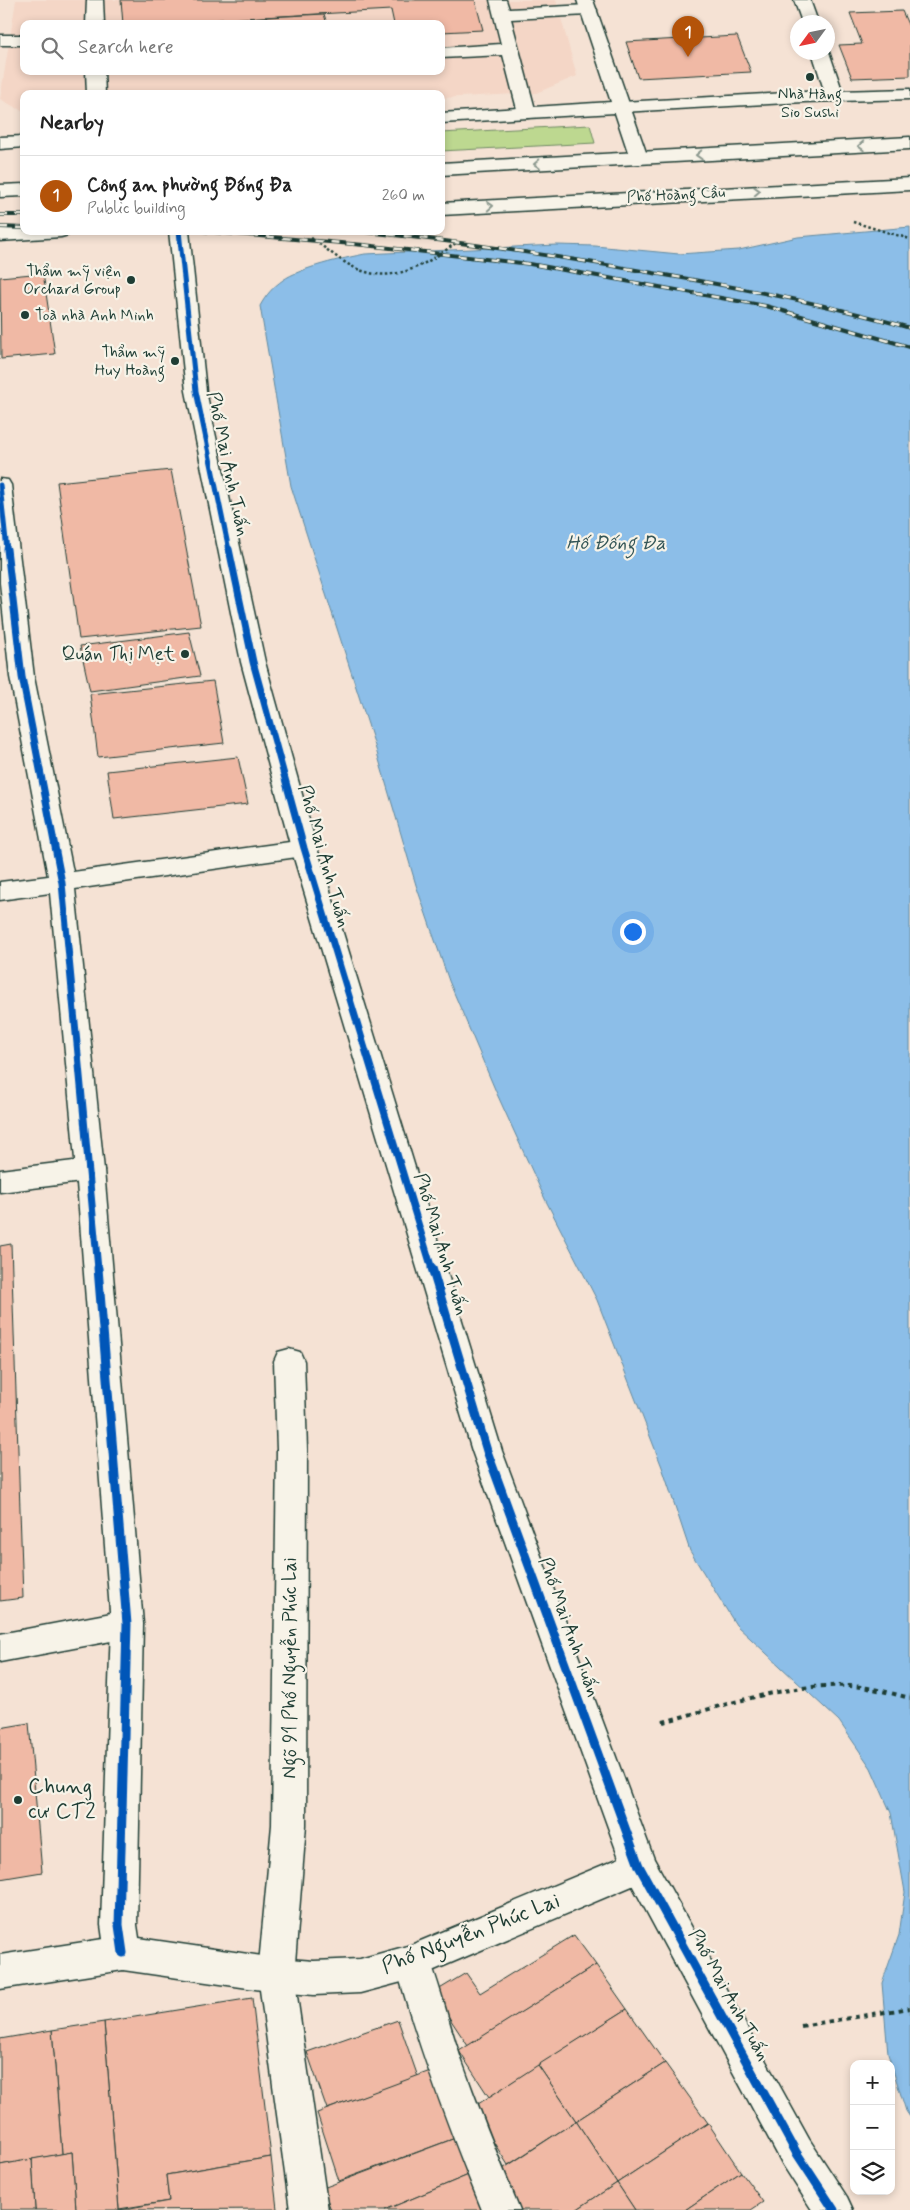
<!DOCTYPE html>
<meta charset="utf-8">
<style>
body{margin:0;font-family:Mynerve,sans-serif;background:#f2f2f2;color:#222}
.controls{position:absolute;right:15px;bottom:15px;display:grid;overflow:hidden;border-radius:10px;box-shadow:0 2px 8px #0003}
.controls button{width:45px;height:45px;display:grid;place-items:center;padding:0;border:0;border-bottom:1px solid #e0e0e0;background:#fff;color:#222;font:25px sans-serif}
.compass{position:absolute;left:790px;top:15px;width:45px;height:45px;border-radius:50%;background:#fff;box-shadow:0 2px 8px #0003;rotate:237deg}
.you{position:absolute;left:632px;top:931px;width:18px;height:18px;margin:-12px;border:4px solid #fff;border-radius:50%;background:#1a73e8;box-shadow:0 0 0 8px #1a73e833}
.badge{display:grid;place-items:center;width:32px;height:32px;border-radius:50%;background:#b45309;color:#fff;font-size:16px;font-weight:700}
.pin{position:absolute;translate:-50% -41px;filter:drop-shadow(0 1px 2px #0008)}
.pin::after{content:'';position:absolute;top:26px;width:18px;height:15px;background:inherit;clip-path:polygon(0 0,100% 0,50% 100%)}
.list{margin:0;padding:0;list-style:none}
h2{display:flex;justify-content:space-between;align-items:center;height:65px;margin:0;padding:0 20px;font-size:21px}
h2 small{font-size:16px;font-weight:400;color:#767676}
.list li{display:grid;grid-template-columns:32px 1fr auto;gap:15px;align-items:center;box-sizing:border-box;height:80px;padding:0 20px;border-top:1px solid #e0e0e0}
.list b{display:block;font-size:19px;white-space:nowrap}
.list p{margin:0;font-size:16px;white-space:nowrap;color:#767676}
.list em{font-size:16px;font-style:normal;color:#767676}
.icon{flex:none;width:28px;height:28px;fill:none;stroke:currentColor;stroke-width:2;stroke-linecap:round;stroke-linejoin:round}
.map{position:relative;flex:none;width:910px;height:2210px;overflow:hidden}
.search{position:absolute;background:#fff;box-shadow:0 2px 8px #0003;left:20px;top:20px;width:425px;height:55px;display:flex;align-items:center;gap:12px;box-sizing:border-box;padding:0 18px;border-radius:10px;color:#767676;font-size:19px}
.panel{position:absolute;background:#fff;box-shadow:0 2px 8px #0003;left:20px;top:90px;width:425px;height:145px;border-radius:10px}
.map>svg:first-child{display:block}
.built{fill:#f4d6c6;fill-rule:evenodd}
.green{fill:#bdd890;stroke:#6e8a62}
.water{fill:#8cbee8;stroke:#608aa0}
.building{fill:#f0b9a5;stroke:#1f3d34}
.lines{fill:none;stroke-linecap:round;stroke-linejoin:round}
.service-casing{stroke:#1f3d34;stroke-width:3}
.minor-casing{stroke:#1f3d34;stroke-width:3}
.tertiary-casing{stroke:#1f3d34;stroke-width:3}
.secondary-casing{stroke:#1f3d34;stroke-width:3}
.path-far1{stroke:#1f3d34;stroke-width:2.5;stroke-dasharray:2.5 2.5;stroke-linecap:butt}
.path{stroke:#1f3d34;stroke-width:4;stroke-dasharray:4.5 4.5;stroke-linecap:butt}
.service{fill:#f7f3e8;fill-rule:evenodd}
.minor{fill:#f7f3e8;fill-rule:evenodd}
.tertiary{fill:#f7f3e8;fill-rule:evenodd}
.secondary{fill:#f7f3e8;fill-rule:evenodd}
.rail-casing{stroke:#1f3d34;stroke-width:4}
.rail{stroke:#f7f3e8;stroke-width:2.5;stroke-dasharray:8;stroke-linecap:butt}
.cycleway-far2-casing{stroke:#f7f3e8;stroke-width:8}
.cycleway-far1-casing{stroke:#f7f3e8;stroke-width:10}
.cycleway-casing{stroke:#f7f3e8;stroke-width:12}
.cycleway-far2{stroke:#0057b8;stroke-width:5}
.cycleway-far1{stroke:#0057b8;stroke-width:7}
.cycleway{stroke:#0057b8;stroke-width:9}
.oneway{stroke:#8b988e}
.poi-dot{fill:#1f3d34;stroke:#f7f3e8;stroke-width:2}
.labels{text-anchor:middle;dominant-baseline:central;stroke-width:4.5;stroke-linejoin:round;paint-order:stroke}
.far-poi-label{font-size:16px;fill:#1f3d34;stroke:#f7f3e8;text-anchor:end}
.far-street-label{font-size:16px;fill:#1f3d34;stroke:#f7f3e8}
.street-label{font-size:19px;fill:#1f3d34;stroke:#f7f3e8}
.poi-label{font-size:19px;fill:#1f3d34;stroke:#f7f3e8;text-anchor:end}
.water-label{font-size:20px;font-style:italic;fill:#355758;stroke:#f7f3e8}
.near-poi-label{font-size:22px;fill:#1f3d34;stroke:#f7f3e8;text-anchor:start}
.near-street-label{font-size:22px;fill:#1f3d34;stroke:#f7f3e8}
</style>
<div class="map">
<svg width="910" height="2210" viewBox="0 0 910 2210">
<rect width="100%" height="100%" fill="#f5e2d4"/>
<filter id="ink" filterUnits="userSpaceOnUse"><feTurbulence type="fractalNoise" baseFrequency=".02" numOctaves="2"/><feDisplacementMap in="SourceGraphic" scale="10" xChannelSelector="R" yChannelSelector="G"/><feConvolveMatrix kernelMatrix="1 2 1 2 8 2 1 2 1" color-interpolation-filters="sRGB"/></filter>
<g filter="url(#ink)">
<path class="built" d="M16 0H556L577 76 536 93 441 98V94H24V112L0 99ZM24 24H441V71H24Z"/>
<polygon class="green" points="590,125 595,143 441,151 441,133"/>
<path class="water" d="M910 227V2117L906 2111 888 2054 882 1983 899 1935 905 1892 891 1813 871 1768 839 1721 736 1625 690 1551 662 1467 597 1300 545 1199 497 1094 449 981 416 885 375 746 291 486 260 306C266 295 273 287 283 280 300 268 344 258 365 254L557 245 595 246 679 254 739 250 798 237Z"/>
<g class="building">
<polygon points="121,0 475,0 483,30 441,32 441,24 394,24 391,10 207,20 207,24 123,24"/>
<polygon points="902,11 910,29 910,76 852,78 839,45 862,44 850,13"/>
<polygon points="324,14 327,24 251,24 250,18"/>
<polygon points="737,36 751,72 638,78 626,42"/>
<polygon points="43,273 55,354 1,359 0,277"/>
<polygon points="171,470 201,626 79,639 57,482"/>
<polygon points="189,632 200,676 90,691 80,646"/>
<polygon points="213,681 224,743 98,757 90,694"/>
<polygon points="238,757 248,804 114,819 107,771"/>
<polygon points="11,1244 23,1598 0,1601 0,1246"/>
<polygon points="29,1723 42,1872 0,1879 0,1728"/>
<polygon points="574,1935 596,1965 468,2046 433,1993 466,1973 480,1993"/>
<polygon points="596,1965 627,2009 489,2097 459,2051"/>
<polygon points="252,1998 271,2157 166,2175 169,2201 119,2209 104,2022"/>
<polygon points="627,2009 665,2063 576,2121 538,2065"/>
<polygon points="398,2020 418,2077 327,2109 307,2052"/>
<polygon points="104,2022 119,2210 76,2210 72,2152 62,2154 52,2030"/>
<polygon points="52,2030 62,2154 0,2165 0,2039"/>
<polygon points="665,2063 708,2123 617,2183 576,2121"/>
<polygon points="538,2065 576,2121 508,2165 472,2108"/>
<polygon points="433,2070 458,2137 339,2181 317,2113"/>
<polygon points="576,2121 617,2183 576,2210 518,2210 495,2174"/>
<polygon points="708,2123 741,2172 685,2210 635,2210 617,2183"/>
<polygon points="458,2137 471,2174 385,2210 331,2210 323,2188"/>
<polygon points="72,2152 76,2210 35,2210 32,2159"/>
<polygon points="271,2157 277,2209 119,2210 169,2201 166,2175"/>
<polygon points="32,2159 35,2210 0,2210 0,2165"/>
<polygon points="741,2172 763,2202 751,2210 685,2210"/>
<polygon points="471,2174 485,2210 385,2210"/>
<polygon points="617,2183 635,2210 576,2210"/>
</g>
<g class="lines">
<g class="service-casing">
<g id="service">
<polygon points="87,0 103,0 104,24 86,24"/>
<polygon points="490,0 506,0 509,9 588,5 594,6 597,10 594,14 588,15 511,19 536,113 533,117 527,118 521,117 518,113 503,55 441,58 441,48 501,44"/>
<rect x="0" y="35" width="24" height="10"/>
<polygon points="86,71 104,71 105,94 87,94"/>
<polygon points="910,89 910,99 804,102 622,112 616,111 613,107 616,103 622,102 804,92"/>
<polygon points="90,1159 100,1162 104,1170 100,1178 90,1181 0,1192 0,1170"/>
<polygon points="289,1349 300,1352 304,1361 307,1450 306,1825 294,1975 328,2210 290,2210 258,1975 272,1825 277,1450 274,1361 278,1352"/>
<polygon points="127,1610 138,1614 143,1624 138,1634 127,1638 0,1662 0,1634"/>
<path d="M413 1945 426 1950C440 1984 448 2021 460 2056 478 2108 499 2159 520 2210H482C449 2129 418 2047 395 1962L400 1950Z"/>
</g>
</g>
<g class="minor-casing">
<g id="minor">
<polygon points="577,0 593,0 648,158 646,162 639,164 632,162 630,158 615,113 441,123 441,113 611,102"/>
<polygon points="794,0 810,0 818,22 802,22"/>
<polygon points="828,49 844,96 841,100 835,101 829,100 826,96 812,52 828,52"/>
<polygon points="24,136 24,147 0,149 0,137"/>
<polygon points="0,479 8,480 11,485 34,677 73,872 304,840 313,842 317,848 313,854 304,856 75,889 104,1170 143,1624 137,1925 139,1938 276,1958 314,1961 360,1959 411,1945 639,1850 651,1854 656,1866 651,1878 413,1979 360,1993 314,1995 276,1992 123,1970 0,1989 0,1955 103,1939 101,1925 111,1624 76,1170 50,893 0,900 0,882 48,876 10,677 0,583"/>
</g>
</g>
<g class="tertiary-casing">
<polygon id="tertiary" points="169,231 189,231 206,391 265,662 317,848 502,1451 654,1859 809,2139 847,2197 853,2210 812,2210 783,2165 622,1866 472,1451 291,848 241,662 186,391"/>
</g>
<g class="secondary-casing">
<g id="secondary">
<polygon points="910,137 910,149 441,175 441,163"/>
<polygon points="910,178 910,190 441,215 441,203"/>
<polygon points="24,184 24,196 0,197 0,185"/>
<polygon points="24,228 24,231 70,231 68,235 61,237 0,241 0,229"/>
</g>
</g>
<g class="path-far1">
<polyline points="853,222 910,239"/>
<path d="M311 238C327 249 342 263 360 270 396 284 429 263 457 242"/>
</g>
<g class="path">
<path d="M663 1722C723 1706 787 1683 850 1686 870 1687 890 1693 910 1698"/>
<polyline points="801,2026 910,2008"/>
</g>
<use href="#service" class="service"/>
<use href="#minor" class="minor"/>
<use href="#tertiary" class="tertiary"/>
<use href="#secondary" class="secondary"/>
<g class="rail-casing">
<g id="rail">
<polyline points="0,215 24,215"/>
<polyline points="0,227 24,228"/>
<polyline points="203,231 364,245 530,264 766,306 910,347"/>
<path d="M356 231C458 241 558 256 659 274 743 288 828 304 910 328"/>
</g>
</g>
<use href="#rail" class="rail"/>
<g class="cycleway-far2-casing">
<g id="cycleway-far2">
<polyline points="179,231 196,391 229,550"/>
<polyline points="0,485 7,550"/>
</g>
</g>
<g class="cycleway-far1-casing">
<g id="cycleway-far1">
<polyline points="7,549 22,677 62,883 98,1269"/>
<polyline points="229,549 253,662 304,848 432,1269"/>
</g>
</g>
<g class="cycleway-casing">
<g id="cycleway">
<polyline points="98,1268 127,1624 119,1925 123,1953"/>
<polyline points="432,1268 487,1451 639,1866 796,2152 834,2210"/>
</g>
</g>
<use href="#cycleway-far2" class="cycleway-far2"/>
<use href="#cycleway-far1" class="cycleway-far1"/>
<use href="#cycleway" class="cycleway"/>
</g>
<defs><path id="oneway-chevron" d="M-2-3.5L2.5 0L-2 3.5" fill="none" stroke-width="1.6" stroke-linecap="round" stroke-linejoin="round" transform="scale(1.25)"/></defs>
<g class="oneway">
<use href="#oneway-chevron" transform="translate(861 146) rotate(177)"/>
<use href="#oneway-chevron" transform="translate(699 155) rotate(177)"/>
<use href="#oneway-chevron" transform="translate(537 164) rotate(177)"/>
<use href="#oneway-chevron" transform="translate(757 191) rotate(-3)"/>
<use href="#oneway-chevron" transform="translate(490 206) rotate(-4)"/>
</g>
</g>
<g class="poi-dot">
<circle cx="810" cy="77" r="5"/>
<circle cx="131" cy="280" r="5"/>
<circle cx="25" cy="315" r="5"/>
<circle cx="175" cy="361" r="5"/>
<circle cx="185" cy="654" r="5"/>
<circle cx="18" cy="1800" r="5"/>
</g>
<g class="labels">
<g class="far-poi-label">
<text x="810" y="94" text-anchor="middle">Nhà Hàng<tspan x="810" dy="18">Sio Sushi</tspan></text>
<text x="121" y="271">Thẩm mỹ viện<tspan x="121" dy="18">Orchard Group</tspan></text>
<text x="35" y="315" text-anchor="start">Toà nhà Anh Minh</text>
<text x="165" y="352">Thẩm mỹ<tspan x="165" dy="18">Huy Hoàng</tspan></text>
</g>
<g class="far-street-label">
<text transform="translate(676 195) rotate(-3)">Phố Hoàng Cầu</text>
</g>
<g class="street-label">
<text transform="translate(228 464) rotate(78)">Phố Mai Anh Tuấn</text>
<text transform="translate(324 856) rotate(74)">Phố Mai Anh Tuấn</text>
<text transform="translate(441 1244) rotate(73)">Phố Mai Anh Tuấn</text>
<text transform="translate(569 1627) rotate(70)">Phố Mai Anh Tuấn</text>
<text transform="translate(290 1668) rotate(-90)">Ngõ 91 Phố Nguyễn Phúc Lai</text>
<text transform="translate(729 1995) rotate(61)">Phố Mai Anh Tuấn</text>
</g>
<g class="poi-label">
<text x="175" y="654">Quán Thị Mẹt</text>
</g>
<g class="water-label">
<text x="616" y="543">Hố Đống Đa</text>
</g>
<g class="near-poi-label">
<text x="28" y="1787">Chung<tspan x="28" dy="25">cư CT2</tspan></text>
</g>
<g class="near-street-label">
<text transform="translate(471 1934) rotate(-21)">Phố Nguyễn Phúc Lai</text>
</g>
</g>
</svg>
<div class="controls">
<button>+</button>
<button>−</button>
<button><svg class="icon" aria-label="layers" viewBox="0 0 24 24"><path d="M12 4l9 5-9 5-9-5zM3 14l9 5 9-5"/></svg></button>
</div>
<svg class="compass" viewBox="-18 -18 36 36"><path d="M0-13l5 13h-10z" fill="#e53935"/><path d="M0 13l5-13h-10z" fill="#767676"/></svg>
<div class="you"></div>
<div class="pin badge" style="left:688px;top:57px">1</div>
<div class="search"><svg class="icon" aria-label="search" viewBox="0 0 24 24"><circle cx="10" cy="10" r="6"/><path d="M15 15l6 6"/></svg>Search here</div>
<section class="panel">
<h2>Nearby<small></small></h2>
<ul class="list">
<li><span class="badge">1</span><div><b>Công an phường Đống Đa</b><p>Public building</p></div><em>260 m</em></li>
</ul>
</section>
</div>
